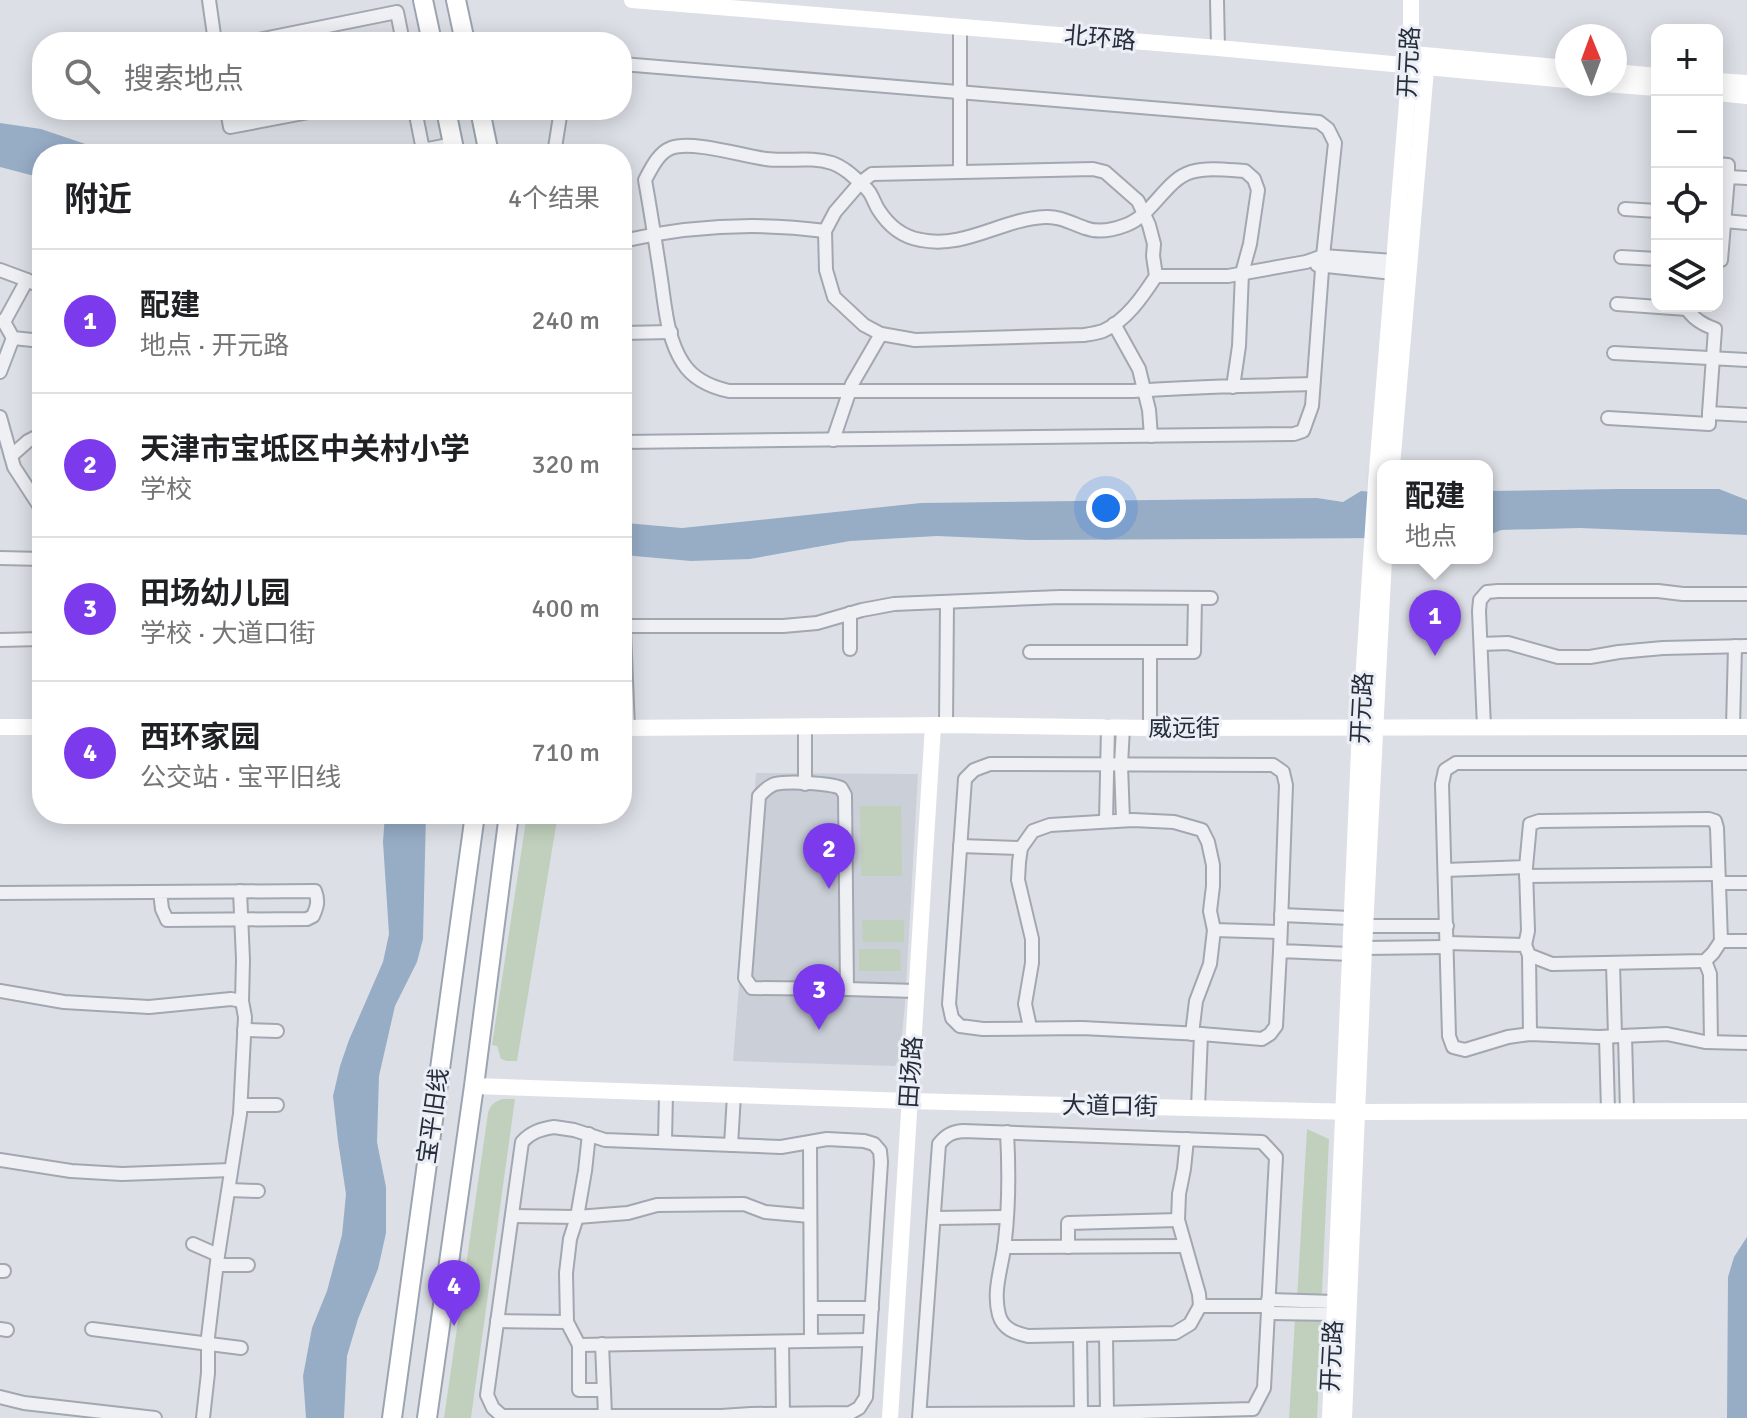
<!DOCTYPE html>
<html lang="zh">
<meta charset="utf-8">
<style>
body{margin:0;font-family:Signika,"Noto Sans SC",sans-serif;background:#f6f6f6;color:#202124}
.controls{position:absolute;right:24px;top:24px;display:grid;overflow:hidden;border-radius:16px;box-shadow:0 4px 20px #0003}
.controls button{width:72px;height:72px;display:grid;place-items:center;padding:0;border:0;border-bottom:2px solid #e0e0e0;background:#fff;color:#202124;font:40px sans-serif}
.compass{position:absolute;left:1555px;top:24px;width:72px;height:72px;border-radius:50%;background:#fff;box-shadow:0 4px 20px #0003;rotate:359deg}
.you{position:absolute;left:1106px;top:508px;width:28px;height:28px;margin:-20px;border:6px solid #fff;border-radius:50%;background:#1a73e8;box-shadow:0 0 0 12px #1a73e833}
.badge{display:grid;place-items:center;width:52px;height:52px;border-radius:50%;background:#7c3aed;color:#fff;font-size:26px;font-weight:700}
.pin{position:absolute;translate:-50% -66px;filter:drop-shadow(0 2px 4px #0008)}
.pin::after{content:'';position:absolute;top:42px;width:28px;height:24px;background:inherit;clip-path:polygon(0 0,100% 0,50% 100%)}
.popup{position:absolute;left:1377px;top:460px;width:116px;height:104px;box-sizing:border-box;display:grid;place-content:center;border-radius:16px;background:#fff;filter:drop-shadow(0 2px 6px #0005);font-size:26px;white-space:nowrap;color:#757577}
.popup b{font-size:30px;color:#202124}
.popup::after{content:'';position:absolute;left:50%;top:100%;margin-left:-16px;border:16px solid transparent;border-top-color:#fff}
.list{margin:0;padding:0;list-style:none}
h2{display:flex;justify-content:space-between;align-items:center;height:104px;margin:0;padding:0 32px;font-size:34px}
h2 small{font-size:26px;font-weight:400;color:#757577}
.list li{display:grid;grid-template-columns:52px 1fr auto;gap:24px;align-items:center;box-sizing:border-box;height:144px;padding:0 32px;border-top:2px solid #e0e0e0}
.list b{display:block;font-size:30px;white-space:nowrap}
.list p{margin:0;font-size:26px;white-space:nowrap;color:#757577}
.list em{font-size:26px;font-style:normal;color:#757577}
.icon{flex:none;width:44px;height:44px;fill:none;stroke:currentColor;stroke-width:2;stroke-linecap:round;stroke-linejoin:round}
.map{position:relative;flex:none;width:1747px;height:1418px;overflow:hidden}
.search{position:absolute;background:#fff;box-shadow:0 4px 20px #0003;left:32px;top:32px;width:600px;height:88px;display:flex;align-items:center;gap:20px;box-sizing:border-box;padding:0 28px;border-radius:32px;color:#757577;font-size:30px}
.panel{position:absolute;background:#fff;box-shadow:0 4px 20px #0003;left:32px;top:144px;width:600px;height:680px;border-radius:32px}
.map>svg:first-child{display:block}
.built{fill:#cacfd8}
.green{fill:#c1d0bd}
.water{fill:#97adc6}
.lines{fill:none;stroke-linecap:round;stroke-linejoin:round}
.street-casing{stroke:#a2a7b0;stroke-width:16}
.primary-casing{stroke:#9ba4b1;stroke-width:22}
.street{stroke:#eef0f4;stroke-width:12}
.secondary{stroke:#fff;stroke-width:16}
.primary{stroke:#fff;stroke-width:18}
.labels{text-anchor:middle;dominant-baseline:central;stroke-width:6;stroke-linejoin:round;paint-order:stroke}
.street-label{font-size:24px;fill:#262d3c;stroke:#ebeef4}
</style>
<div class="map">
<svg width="1747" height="1418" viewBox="0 0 1747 1418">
<rect width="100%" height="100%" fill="#dce0e6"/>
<polygon class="built" points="756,773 918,774 905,1004 900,1056 895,1066 733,1061"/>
<g class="green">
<polygon points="860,806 901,806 902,876 861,876"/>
<polygon points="527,814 558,814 517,1061 507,1061 501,1059 497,1046 492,1045"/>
<polygon points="862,920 904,920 904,942 863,942"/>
<polygon points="859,949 900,949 901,971 859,971"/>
<path d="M503 1099H515L471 1418H444L488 1113C490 1105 495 1101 503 1099Z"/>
<polygon points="1307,1129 1329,1139 1322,1293 1317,1296 1297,1298"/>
<polygon points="1295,1319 1318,1320 1322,1323 1317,1418 1289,1418"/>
</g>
<g class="water">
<polygon points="0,123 41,129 115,154 42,154 42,178 0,167"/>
<polygon points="1619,489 1719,489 1747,500 1747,535 1580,528 1501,530 1487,536 1487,491"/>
<polygon points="1361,491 1383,493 1383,538 1029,540 937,536 850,541 750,559 691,561 634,556 622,553 622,520 626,523 682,528 921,503 1317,498 1343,502"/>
<polygon points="385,814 426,814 423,939 417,962 395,1006 379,1076 377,1142 386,1187 386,1233 378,1269 358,1319 347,1356 344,1418 306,1418 303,1376 312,1328 327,1291 342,1235 346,1194 338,1141 333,1096 340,1066 349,1040 383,962 389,934 383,842"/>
<polygon points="1747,1237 1747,1418 1727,1418 1728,1277 1734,1257"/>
</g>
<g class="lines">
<g class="street-casing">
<g id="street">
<polyline points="209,0 215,42"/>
<polyline points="1217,0 1218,48"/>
<polyline points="248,42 397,12 403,42"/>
<polyline points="622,64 1319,122 1328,129 1335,143 1323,256 1312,406 1303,431 1294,434 622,442"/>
<polyline points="227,110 230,127 319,110"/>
<polyline points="415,110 423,150 453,144"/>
<polyline points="554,154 561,110"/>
<polyline points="1717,164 1728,165 1728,177"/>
<polyline points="960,172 960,27"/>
<polyline points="1625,209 1657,211"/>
<polyline points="1724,221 1747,223"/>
<path d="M622 241C688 226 758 222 825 231"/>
<polyline points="1621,257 1657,259"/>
<polyline points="1717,261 1721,260 1728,177 1747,178"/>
<polyline points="1317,265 1393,273"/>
<polyline points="0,270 27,280 42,287"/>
<path d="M1156 276C1143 296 1126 321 1103 331 1097 333 1090 334 1084 335L915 340 881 334 864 325 834 297 826 270 825 231 835 212 860 183 872 174 1093 169 1105 172 1138 201 1149 225 1154 244 1153 256 1156 276H1228L1306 262 1323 256 1394 261"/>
<polyline points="1617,304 1687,309"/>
<path d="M1685 306C1693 319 1702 324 1715 329L1709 413 1747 415"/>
<polyline points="0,321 4,322 13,338 42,341"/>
<polyline points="4,322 27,280"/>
<polyline points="1114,324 1139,369 1149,410 1151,436"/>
<polyline points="622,333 671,332"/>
<polyline points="1614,353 1747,360"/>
<polyline points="0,372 13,338"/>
<path d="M1233 387 1239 346 1242 273 1250 244 1258 190 1254 179 1245 171C1228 170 1208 167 1191 172 1165 180 1153 215 1126 225 1113 230 1098 233 1085 228 1071 223 1059 216 1045 217 1002 219 965 249 921 240 902 237 888 225 878 209 875 204 873 198 870 193 865 186 855 178 848 172 844 169 838 165 832 163 810 156 788 162 766 159 743 156 692 140 671 148 658 153 651 169 645 180 651 213 656 246 661 279 665 306 667 339 683 363 693 379 711 387 729 391H1133C1193 386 1253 386 1313 384"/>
<polyline points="0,417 14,467 42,510"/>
<polyline points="1608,418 1709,424 1709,413"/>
<polyline points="833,440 852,384 881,334"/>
<polyline points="11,456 28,441 42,434"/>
<polyline points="0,558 42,559"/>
<polyline points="850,613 850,649"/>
<polyline points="0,640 42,639"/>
<polyline points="1481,644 1508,643 1558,657 1590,657 1619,652 1663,648 1747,646"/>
<polyline points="1030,652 1194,652 1195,598"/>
<polyline points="1150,652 1150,728"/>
<polyline points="946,725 947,603"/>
<polyline points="1484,727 1479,611 1480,600 1487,592 1498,591 1658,591 1683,594 1747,594"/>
<polyline points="1733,727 1735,646"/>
<polyline points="628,728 624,631 629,626 783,626 817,623 862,610 894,604 1060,597 1211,598"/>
<polyline points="1747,763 1456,763 1445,770 1442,784 1449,1036 1453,1047 1465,1050 1508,1037 1530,1034 1599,1037 1667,1034 1705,1042 1747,1043"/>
<polyline points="805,784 805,727"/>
<polyline points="1123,820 1121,765 1123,728"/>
<polyline points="1106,821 1108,727"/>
<polyline points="960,846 1021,848"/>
<polyline points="1445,870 1526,867 1530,824 1539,821 1709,819 1715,821 1717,828 1721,941 1713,953 1705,961 1552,964 1529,955 1525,945 1447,943"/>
<polyline points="1526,876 1718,874"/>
<polyline points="1719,883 1747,883"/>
<path d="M0 893 315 891C319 901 317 907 313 916L307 919 167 920 162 909 160 892"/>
<polyline points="1281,915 1351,918"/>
<polyline points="1365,926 1447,926"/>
<polyline points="1721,941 1747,941"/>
<polyline points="1525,945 1528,931 1526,870"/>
<polyline points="1364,948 1447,947"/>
<polyline points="1280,951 1286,785 1283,772 1273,765 990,764 974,770 965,779 949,1004 952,1018 960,1026 983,1029 1082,1028 1201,1034 1262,1039 1270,1034 1276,1026 1280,951 1350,954"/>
<polyline points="1529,955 1530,1034"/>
<polyline points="1705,961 1710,974 1711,1042"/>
<polyline points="1613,963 1615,1036"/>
<path d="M847 989 752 988 745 978 759 796C764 791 768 786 775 784 788 781 829 783 841 788L845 795 847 989 916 991"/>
<polyline points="0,991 64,1002 149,1007 231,999 242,1001"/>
<polyline points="1030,1027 1025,1004 1032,963 1032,939 1018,880 1019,862 1021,848 1033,831 1050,825 1133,820 1174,822 1202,830 1208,842 1213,865 1213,886 1210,911 1214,930 1280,932"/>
<polyline points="244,1030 277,1031"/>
<polyline points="1192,1034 1196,1001 1210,964 1214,930"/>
<polyline points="1625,1036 1627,1111"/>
<polyline points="1606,1037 1608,1111"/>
<polyline points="241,1105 277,1105"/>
<polyline points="1198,1108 1201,1034"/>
<path d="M554 1127 574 1130 605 1140 781 1147 827 1139 864 1141 874 1144 880 1151 881 1162 866 1397 859 1408 850 1413 751 1414 721 1416H502L493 1408 487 1395 522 1142C531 1132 541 1129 554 1127Z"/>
<path d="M1007 1132C1009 1168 1009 1205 1005 1240 1003 1265 992 1289 999 1315 1003 1329 1015 1333 1028 1336L1175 1333 1190 1324 1200 1306H1268"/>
<polyline points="589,1134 585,1171 577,1217 570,1239 566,1273 567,1322 579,1345 579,1390 604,1390 605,1416"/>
<polyline points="1187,1139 1184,1169 1179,1194 1178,1220 1199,1294 1200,1306"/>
<polyline points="665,1142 666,1093"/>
<polyline points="810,1143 811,1341"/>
<polyline points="731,1145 734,1095"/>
<polyline points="0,1160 71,1171 122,1174 231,1170"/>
<polyline points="229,1190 258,1191"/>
<polyline points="512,1216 577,1217 628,1213 657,1205 744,1204 765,1212 810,1216"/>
<polyline points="934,1218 1006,1217"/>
<polyline points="193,1244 218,1255"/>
<polyline points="1004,1247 1185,1246"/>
<polyline points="1068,1247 1068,1223 1178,1220"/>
<polyline points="217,1265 248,1265"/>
<polyline points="0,1271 4,1271"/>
<polyline points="1268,1300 1335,1302"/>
<polyline points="811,1308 872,1308"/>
<polyline points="1268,1313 1334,1314"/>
<polyline points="497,1321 567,1322"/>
<polyline points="0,1329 7,1330"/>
<polyline points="92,1329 241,1348"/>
<polyline points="1080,1335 1081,1413"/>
<polyline points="1106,1335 1107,1413"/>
<polyline points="782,1342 783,1414"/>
<polyline points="602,1344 604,1392"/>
<polyline points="579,1345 869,1340"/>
<polyline points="0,1397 24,1403 155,1418"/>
<polyline points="920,1414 1101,1413"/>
<polyline points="203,1418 208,1373 208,1337 217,1262 240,1114 245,1017 242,1001 243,960 240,891"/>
<path d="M919 1418 939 1144C946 1135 952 1132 963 1131L1262 1142 1276 1157 1264 1388 1253 1409 1101 1413V1418"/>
</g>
</g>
<g class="primary-casing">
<g id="primary">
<polyline points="423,0 432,42"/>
<polyline points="456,0 465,42"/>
<polyline points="446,110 455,154"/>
<polyline points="480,110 489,154"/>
<polyline points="392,1418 475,814"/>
<polyline points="427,1418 474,1086 509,814"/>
</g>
</g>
<use href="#street" class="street"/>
<g class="secondary">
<polyline points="632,0 1218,48 1567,80"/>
<polyline points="1413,54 1567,68"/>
<polyline points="1615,72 1657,76"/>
<polyline points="1717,81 1747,83"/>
<polyline points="1605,84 1657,88"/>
<polyline points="1717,93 1747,96"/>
<polyline points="1392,466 1427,57"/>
<polyline points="0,727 42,727"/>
<polyline points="622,728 946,725 1150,728 1747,727"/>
<polyline points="474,1086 909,1101 1356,1112 1747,1111"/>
<polyline points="890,1418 933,726"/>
<polyline points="1330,1418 1360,728 1376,483 1411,54 1411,0"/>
<polyline points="1344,1418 1364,948 1384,558"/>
</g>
<use href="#primary" class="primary"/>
</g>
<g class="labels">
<g class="street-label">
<text transform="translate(1100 38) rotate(5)">北环路</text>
<text transform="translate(1409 62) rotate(-87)">开元路</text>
<text transform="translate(1362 708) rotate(-87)">开元路</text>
<text x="1184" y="728">威远街</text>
<text transform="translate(911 1072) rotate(-86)">田场路</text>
<text transform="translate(1110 1106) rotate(1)">大道口街</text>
<text transform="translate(433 1116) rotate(-82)">宝平旧线</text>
<text transform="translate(1332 1356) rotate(-87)">开元路</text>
</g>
</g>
</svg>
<div class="controls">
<button>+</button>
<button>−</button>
<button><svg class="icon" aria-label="locate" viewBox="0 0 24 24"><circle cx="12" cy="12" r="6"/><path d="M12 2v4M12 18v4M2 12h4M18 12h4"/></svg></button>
<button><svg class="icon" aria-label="layers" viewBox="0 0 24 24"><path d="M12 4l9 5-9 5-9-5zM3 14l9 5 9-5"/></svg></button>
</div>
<svg class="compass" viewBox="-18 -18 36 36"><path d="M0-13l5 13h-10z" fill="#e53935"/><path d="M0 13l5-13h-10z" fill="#757577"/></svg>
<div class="you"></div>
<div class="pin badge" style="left:1435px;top:656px">1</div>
<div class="popup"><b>配建</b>地点</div>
<div class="pin badge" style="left:829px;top:889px">2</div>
<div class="pin badge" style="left:819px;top:1030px">3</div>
<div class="pin badge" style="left:454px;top:1326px">4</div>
<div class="search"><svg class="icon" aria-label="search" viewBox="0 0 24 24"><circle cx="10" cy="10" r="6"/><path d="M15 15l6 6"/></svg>搜索地点</div>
<section class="panel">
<h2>附近<small>4个结果</small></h2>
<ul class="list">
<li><span class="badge">1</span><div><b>配建</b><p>地点 · 开元路</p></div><em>240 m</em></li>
<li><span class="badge">2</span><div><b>天津市宝坻区中关村小学</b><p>学校</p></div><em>320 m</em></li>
<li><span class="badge">3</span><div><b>田场幼儿园</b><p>学校 · 大道口街</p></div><em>400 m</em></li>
<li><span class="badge">4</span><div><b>西环家园</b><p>公交站 · 宝平旧线</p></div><em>710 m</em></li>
</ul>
</section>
</div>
